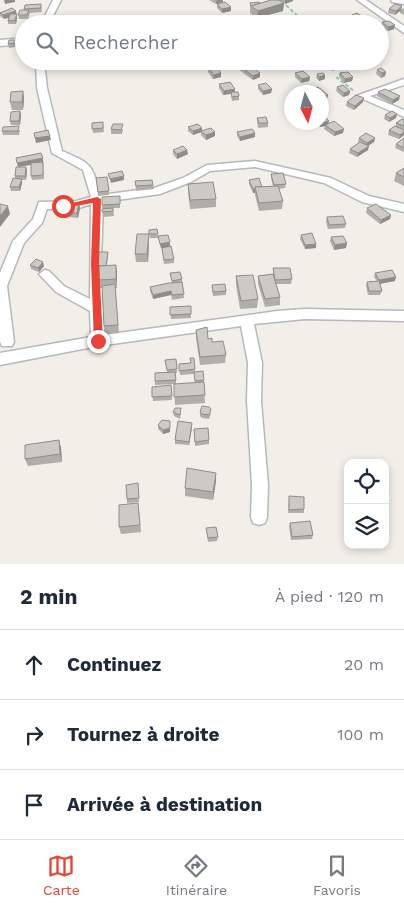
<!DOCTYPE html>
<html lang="fr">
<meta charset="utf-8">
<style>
body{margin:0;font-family:"Work Sans",sans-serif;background:#f2f2f3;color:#1f2937}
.controls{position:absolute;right:15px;bottom:15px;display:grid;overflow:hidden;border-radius:10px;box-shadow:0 2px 8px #0003}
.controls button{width:45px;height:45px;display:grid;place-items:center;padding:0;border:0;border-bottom:1px solid #e0e1e3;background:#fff;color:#1f2937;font:25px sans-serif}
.compass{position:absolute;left:284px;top:85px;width:45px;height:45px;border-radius:50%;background:#fff;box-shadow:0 2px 8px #0003;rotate:174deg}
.stop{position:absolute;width:15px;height:15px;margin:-11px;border:4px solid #ea4335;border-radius:50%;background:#fff}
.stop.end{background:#ea4335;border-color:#fff;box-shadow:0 1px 5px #0008}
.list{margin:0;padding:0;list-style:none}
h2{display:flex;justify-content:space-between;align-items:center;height:65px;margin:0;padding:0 20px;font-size:21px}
h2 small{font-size:16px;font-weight:400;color:#747a83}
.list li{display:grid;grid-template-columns:32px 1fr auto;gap:15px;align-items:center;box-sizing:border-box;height:70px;padding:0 20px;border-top:1px solid #e0e1e3}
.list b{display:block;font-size:19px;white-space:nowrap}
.list em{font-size:16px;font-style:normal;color:#747a83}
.icon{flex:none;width:28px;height:28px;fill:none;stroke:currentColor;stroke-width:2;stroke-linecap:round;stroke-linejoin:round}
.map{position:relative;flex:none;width:404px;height:564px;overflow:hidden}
.search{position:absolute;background:#fff;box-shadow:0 2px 8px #0003;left:15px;right:15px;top:15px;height:55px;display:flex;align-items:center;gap:12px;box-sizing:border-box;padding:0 18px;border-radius:28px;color:#747a83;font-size:19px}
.sheet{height:275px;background:#fff}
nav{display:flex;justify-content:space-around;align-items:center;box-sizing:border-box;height:70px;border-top:1px solid #e0e1e3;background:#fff;font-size:14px;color:#747a83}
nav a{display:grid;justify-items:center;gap:2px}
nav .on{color:#ea4335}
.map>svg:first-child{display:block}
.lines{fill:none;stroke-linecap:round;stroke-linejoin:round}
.minor-casing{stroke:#b5b8bc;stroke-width:3}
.path{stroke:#9cc7a9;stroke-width:2;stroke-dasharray:4 2;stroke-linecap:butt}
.minor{fill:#fff;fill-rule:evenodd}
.wall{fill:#afaea9}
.shaded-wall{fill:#8f8d8a}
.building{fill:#cccac5;stroke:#8f8d8a}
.route{fill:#ea4335}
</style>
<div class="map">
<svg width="404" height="564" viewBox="0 0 404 564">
<rect width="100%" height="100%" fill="#f1efe8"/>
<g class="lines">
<g class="minor-casing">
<g id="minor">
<polygon points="53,0 61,0 49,24 41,24"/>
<polygon points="357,0 366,0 404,26 404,33"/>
<polygon points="391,0 404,0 404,4 392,2"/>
<polygon points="24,38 24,44 0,46 0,40"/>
<path d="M36 61H44L47 88 62 151C92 164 91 163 101 195L154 188 183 178 207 165 255 161 331 178 369 196 404 204V212L362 202 324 183 255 167 210 171 191 182 160 194 103 202 101 264 104 335 277 311 305 309 404 311V321L305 319 254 324 262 363 261 401 268 485 267 517 265 523 259 525 253 523 251 517 252 485 247 401 248 363 241 326 98 346 0 365V353L91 337 90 311 56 292 39 274 45 270 49 271 64 286 90 299 91 204 76 209H47L42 223 24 243 7 286 14 342 12 346H2L0 342V273L13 241 33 219 39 202 76 201 91 197 83 170 52 153 37 88Z"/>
<polygon points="404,79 404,85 370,96 404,110 404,117 356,96"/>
</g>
</g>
<g class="path">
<polyline points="275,0 287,6 306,24"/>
<polyline points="345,61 345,67 337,78 354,91"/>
</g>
<use href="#minor" class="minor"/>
</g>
<g class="wall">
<polygon points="209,0 223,0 223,2 219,3 231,11 222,13 217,8 217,4 216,4"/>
<polygon points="271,0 293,0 293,1 285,4 281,1 284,3 283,11 257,18 250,13 250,3 260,3"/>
<polygon points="41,4 42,12 30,13 28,19 19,19 18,15 24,10 24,9"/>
<polygon points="404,8 404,15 400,13 400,11 395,15 388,13 389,9 402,9"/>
<polygon points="16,11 17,18 16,24 8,24 8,21 9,18 4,19 0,16 0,12"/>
<polygon points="352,15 363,20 358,23 351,19"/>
<polygon points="32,18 40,21 40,24 32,24"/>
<polygon points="330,20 345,24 329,24"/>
<polygon points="382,22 395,25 394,29 388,31 381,26"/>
<polygon points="16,40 17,44 16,47 9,48 8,44"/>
<polygon points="357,61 375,61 374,63 363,67"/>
<polygon points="340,62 339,66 333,71 325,67 326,63"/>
<polygon points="238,65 260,77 253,80 238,69"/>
<polygon points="208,68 221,77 213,79 208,72"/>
<polygon points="377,70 386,72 385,76 381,78 376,74"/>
<polygon points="295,73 310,77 309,81 301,83 295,77"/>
<polygon points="340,73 353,77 352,81 344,83 339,77"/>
<polygon points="317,74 325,75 325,79 319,81 316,78"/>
<polygon points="219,84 235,89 235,92 239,96 239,100 232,101 231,94 223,95 219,88"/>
<polygon points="258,85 272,89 271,93 263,95 258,89"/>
<polygon points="337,87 350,91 349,95 343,97 336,91"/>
<polygon points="23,91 24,99 23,110 12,110 10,102"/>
<polygon points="378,92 399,100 392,104 377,96"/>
<polygon points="347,102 363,102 354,110 346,106"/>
<polygon points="20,111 21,115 20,125 11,125 10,121"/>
<polygon points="385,115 396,118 389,122 384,119"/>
<polygon points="257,118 268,123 268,127 258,128 257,122"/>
<polygon points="404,120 404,135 399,139 388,135 389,130 396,126 396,123"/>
<polygon points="103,122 104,132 93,133 92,123"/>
<polygon points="316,122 329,123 343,133 334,136 324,129 325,126 320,127"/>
<polygon points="188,127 202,131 215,136 206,140 201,135 201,132 193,135 188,131"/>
<polygon points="111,129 123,129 122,134 111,134"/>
<polygon points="20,130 19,135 3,135 2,131"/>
<polygon points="237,132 255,137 240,141 237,136"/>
<polygon points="359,138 375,138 374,142 368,146 368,150 357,157 349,153 350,149 359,143 358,142"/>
<polygon points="404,138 404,152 395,148 396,144"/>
<polygon points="173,150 188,154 177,159 173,154"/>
<polygon points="43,163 44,179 32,180 31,176 31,165"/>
<polygon points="26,167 27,171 26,180 22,180 22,183 20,191 11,191 10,187 15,179 15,176"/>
<polygon points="404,168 404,186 394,181 396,173"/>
<polygon points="271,174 286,184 285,188 279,189 283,201 282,209 259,211 255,195 255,193 253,193 249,184 249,180 262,187 273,186 271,178"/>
<polygon points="107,177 109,195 98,196 96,178"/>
<polygon points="152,180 154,189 136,191 135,181"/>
<polygon points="188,184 216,199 216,207 190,209 188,192"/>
<polygon points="120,196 120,208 113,208 114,216 103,217 102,205"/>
<polygon points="79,203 80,208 78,218 69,217 68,213"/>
<polygon points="367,208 391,215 390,219 380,224 366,213"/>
<polygon points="327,217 346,224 345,228 328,229 326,222"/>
<polygon points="157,229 158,238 150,238 149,230"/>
<polygon points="301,235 316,244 316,248 305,249 300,239"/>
<polygon points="158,236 170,246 174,259 174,263 164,264 162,248 161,248"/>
<polygon points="331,237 346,248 334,250 330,241"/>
<polygon points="149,242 148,262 136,262 135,254"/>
<polygon points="108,256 107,266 116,265 117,288 115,288 119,333 105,334 104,326 102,288 100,288 99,280 99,270 96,270 96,266"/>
<polygon points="30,265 44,266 39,272 31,269"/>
<polygon points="273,268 292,279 291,284 276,284 280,297 280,305 265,307 258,284 258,276 273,274"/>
<polygon points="170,273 182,279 184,298 172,300 171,295 153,299 150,291 150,287 172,283"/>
<polygon points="375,273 395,281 380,284 382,291 380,295 368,295 366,286 367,282 377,281 374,277"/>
<polygon points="236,276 258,299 257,308 240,309 236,285"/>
<polygon points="212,285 226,291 226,295 213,296"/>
<polygon points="191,306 191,318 171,319 170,307"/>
<polygon points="196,330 212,342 226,355 225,363 200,365 196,338"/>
<polygon points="194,358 195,372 204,380 204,384 205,403 175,405 174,384 195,383 194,374 180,375 179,364 191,363"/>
<polygon points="176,359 177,373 176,373 176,384 155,385 155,373 167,372 165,360"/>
<polygon points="171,385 172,400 153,401 152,387"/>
<polygon points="173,412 181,412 180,419 174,416"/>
<polygon points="200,412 211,413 209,419 202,418 200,416"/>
<polygon points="158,425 170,432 163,434 158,429"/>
<polygon points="192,427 189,445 175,444 175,440"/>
<polygon points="194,429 209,440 209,444 195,446"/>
<polygon points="59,440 61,448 62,462 28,466 25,459"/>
<polygon points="216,481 213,500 185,496 185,488"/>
<polygon points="138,483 139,502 127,503 127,499"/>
<polygon points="289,496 304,509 304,513 288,513"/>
<polygon points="139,510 141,532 121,534 119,527"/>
<polygon points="290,523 313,535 312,539 291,540 289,526"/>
<polygon points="206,528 218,537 217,541 208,542"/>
</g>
<g class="shaded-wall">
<polygon points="4,0 15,0 15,2 5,4"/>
<polygon points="218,0 223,0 223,2 216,4 216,1"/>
<polygon points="285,0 293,0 293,1 285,4"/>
<polygon points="284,3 283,11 257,18 258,11"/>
<polygon points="402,6 401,10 400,11 395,15 396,11"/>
<polygon points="231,7 231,11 222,13 222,9"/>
<polygon points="16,11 17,18 16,24 15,20 16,15 4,19 3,15"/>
<polygon points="363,17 363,20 358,23 358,19"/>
<polygon points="395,25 394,29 388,31 388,27"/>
<polygon points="369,61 375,61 374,63 363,67 364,63"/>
<polygon points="340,62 339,66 333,71 334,67"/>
<polygon points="386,72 385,76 381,78 382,73"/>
<polygon points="221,73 221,77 213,79 214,75"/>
<polygon points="260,73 260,77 253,80 253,76"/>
<polygon points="325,75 325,79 319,81 319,77"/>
<polygon points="310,77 309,81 301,83 302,79"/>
<polygon points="353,77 352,81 344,83 345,79"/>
<polygon points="235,89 235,93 223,95 224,91"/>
<polygon points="272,89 271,93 263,95 263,91"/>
<polygon points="23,91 24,99 23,110 22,102"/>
<polygon points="350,91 349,95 343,97 344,93"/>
<polygon points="328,95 327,99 322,101 322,97"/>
<polygon points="400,96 399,100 392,104 393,100"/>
<polygon points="364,98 363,102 354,110 355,106"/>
<polygon points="20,111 21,115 20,125 19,121"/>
<polygon points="397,114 396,118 389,122 390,118"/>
<polygon points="329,121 328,125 325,125 325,126 320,127 320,123"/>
<polygon points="202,128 202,132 193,135 193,131"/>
<polygon points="344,129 343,133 334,136 335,132"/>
<polygon points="215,132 215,136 206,140 206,135"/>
<polygon points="404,132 404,135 399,139 400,135"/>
<polygon points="255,133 255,137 240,141 240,137"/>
<polygon points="50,136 51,140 36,143 35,138"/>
<polygon points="375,138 374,142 366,147 367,143"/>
<polygon points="369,146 368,150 357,157 358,153"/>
<polygon points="187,150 188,154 177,159 177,154"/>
<polygon points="43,158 44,179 43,163 18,167 17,163"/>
<polygon points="26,167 27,171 26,180 25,176"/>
<polygon points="124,176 124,180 111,183 110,179"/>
<polygon points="22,179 22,183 20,191 19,187"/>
<rect x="253" y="189" width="2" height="4"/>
<polygon points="79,203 80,208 78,218 77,213"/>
<polygon points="8,206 10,214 0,227 0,216"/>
<polygon points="391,215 390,219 380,224 381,220"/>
<polygon points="149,234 149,242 148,262 147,254"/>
<polygon points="170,242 170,247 161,248 160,244"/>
<polygon points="347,243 346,248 334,250 335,245"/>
<polygon points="316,244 316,248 305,249 305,245"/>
<polygon points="43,262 44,266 39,272 38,268"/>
<polygon points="116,265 117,273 117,288 116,279"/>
<polygon points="396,277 395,281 378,284 379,280"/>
<polygon points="171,291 171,295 153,299 153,295"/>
<polygon points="192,423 192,427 189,445 189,442"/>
<polygon points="170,428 170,432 163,434 163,430"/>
<polygon points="59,440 61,448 62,462 60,454"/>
<polygon points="216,473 216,481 213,500 213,492"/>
</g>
<g class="building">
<polygon points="271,0 279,0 284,3 258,11 251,6"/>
<polygon points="225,2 231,7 222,9 217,4"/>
<polygon points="259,2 260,3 251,6 250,3"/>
<polygon points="41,4 41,8 24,9 25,5"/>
<polygon points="395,4 402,6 396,11 389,9"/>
<polygon points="12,8 16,11 3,15 0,13"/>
<polygon points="20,10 29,10 27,15 18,15"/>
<polygon points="357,13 363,17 358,19 352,15"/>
<polygon points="10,14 17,14 15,20 8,21"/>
<polygon points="40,17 39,20 32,21 32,18"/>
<polygon points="336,18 345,24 335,24 330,20"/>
<polygon points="389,21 395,25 388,27 382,22"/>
<polygon points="9,40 16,40 15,43 8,44"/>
<polygon points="329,61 337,61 340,62 334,67 326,63"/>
<polygon points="245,62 260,73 253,76 238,65"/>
<polygon points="216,66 221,73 214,75 208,68"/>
<polygon points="381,68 386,72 382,73 377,70"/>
<polygon points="303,71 310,77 302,79 295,73"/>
<polygon points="348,72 353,77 345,79 340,73"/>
<polygon points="323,73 325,75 319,77 317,74"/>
<polygon points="230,82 235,89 224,91 219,84"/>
<polygon points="266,83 272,89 263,91 258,85"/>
<polygon points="343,85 350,91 344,93 337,87"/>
<polygon points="318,87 328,95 322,97 322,92 313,92 310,90"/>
<polygon points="385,89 400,96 393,100 378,92"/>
<polygon points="23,91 22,102 10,102 11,92"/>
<polygon points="231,92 238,92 239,96 232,97"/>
<polygon points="356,95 364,98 355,106 347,102"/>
<polygon points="20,111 19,121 10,121 11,112"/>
<polygon points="392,111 397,114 390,118 385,115"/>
<polygon points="322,114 329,121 320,123 320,122 322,122"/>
<polygon points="266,117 268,123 259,123 257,118"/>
<polygon points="402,119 404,120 404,126 396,123"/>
<polygon points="334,121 344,129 335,132 325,125"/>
<polygon points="103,122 103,128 92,129 92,123"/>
<polygon points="113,124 123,124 121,130 111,129"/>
<polygon points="198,124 202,128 193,131 188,127"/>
<polygon points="19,126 18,131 2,131 3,127"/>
<polygon points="395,126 404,130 404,132 400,135 389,130"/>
<polygon points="211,128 215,132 206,135 201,131"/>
<polygon points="252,129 255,133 240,137 237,132"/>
<polygon points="48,130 50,136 35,138 34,133"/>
<polygon points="366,133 375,138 367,143 359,138"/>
<polygon points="404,138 404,148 396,144"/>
<polygon points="360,142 369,146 358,153 350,149"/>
<polygon points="183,146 187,150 177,154 173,150"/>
<polygon points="41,153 43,158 17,163 16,158"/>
<polygon points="43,162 43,175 31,176 31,163"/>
<polygon points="16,167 26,167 25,176 15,176"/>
<polygon points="404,168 404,177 396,173"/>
<polygon points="122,171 124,176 110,179 108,174"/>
<polygon points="283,173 286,184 274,185 271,174"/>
<polygon points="107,177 109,191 98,192 96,178"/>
<polygon points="13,178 22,179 19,187 10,187"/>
<polygon points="259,178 262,187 255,187 256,189 253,189 249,180"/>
<polygon points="152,180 153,185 136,186 135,181"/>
<polygon points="213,182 216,199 190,200 188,184"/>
<polygon points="278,186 283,201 259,203 255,187"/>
<polygon points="120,196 120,204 102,205 102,197"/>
<polygon points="71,203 79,203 77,213 68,213"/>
<polygon points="0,204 8,206 0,216"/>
<polygon points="376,204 391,215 381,220 367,208"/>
<polygon points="113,208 113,211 102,212 102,209"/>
<polygon points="343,216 346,224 329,225 327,217"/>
<polygon points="157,229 158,234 149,234 149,230"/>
<polygon points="312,233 316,244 305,245 301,235"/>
<polygon points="137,234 149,234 147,254 135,254"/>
<polygon points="168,235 170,242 160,244 158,236"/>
<polygon points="343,236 347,243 335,245 331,237"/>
<polygon points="171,246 174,259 164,260 162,248"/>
<polygon points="98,252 108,252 106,266 96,266"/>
<polygon points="36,259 43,262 38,268 30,265"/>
<polygon points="116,265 116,279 99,280 99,266"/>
<polygon points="273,268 290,268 292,279 275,280"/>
<polygon points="392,270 396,277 379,280 375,273"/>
<polygon points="180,272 182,279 172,281 170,273"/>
<polygon points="273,274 280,297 265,299 258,276"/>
<polygon points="253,275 258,299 241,301 236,276"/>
<polygon points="379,281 382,291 369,291 367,282"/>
<polygon points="182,282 184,294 172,295 171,291 153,295 150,287 169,283"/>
<polygon points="115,284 118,325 104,326 102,286"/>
<polygon points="225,284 226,291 213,292 212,285"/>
<polygon points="191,306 191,314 170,315 170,307"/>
<polygon points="207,327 208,339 212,338 212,342 223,341 226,355 200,357 196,330"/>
<polygon points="190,358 194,358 195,369 179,371 179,364 191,363"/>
<polygon points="176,359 177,369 167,370 165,360"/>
<polygon points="203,371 204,380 195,381 194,372"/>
<polygon points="175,372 176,380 155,381 155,373"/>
<polygon points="204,382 205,395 174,397 174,384"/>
<polygon points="171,385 172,396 152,397 152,387"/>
<polygon points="202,406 209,407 211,409 209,415 202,414 200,412"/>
<polygon points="175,408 181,408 180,415 173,412"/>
<polygon points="162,420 170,421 170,428 163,430 158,425"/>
<polygon points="178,421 192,423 189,442 175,440"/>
<polygon points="208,428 209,440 195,442 194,429"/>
<polygon points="59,440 60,454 25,459 25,445"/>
<polygon points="187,468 216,473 213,492 185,488"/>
<polygon points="138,483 139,498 127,499 126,485"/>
<polygon points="289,496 304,497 304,509 289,510"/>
<polygon points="138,503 140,525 119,527 119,505"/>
<polygon points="310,521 313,535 292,537 290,523"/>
<polygon points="216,527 218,537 208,538 206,528"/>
</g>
<polygon class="route" points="97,197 101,199 99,264 103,341 98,344 94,341 91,264 93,203 63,208 60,206"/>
</svg>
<div class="controls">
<button><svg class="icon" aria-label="locate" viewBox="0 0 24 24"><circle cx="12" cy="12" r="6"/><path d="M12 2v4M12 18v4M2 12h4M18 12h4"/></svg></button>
<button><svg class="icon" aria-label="layers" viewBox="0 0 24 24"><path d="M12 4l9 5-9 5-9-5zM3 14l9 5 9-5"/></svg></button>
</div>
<svg class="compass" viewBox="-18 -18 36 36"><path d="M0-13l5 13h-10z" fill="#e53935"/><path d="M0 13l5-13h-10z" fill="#747a83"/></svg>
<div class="stop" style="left:63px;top:206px"></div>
<div class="stop end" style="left:98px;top:341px"></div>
<div class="search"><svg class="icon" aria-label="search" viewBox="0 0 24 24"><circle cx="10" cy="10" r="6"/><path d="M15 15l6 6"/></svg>Rechercher</div>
</div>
<section class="sheet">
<h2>2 min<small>À pied · 120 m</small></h2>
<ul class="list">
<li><svg class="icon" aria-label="ahead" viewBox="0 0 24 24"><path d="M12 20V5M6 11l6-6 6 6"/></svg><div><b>Continuez</b></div><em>20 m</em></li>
<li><svg class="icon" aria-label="right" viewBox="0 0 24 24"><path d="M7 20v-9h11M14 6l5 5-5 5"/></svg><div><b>Tournez à droite</b></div><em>100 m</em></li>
<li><svg class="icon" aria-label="arrive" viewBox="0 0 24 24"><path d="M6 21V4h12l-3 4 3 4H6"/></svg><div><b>Arrivée à destination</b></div></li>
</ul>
</section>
<nav>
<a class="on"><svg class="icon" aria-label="map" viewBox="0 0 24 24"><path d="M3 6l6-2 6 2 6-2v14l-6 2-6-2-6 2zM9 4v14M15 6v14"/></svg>Carte</a>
<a><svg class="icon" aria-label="directions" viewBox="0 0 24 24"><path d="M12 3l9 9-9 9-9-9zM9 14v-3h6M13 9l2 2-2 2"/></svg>Itinéraire</a>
<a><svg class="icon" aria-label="saved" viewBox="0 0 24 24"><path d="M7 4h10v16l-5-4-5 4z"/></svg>Favoris</a>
</nav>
